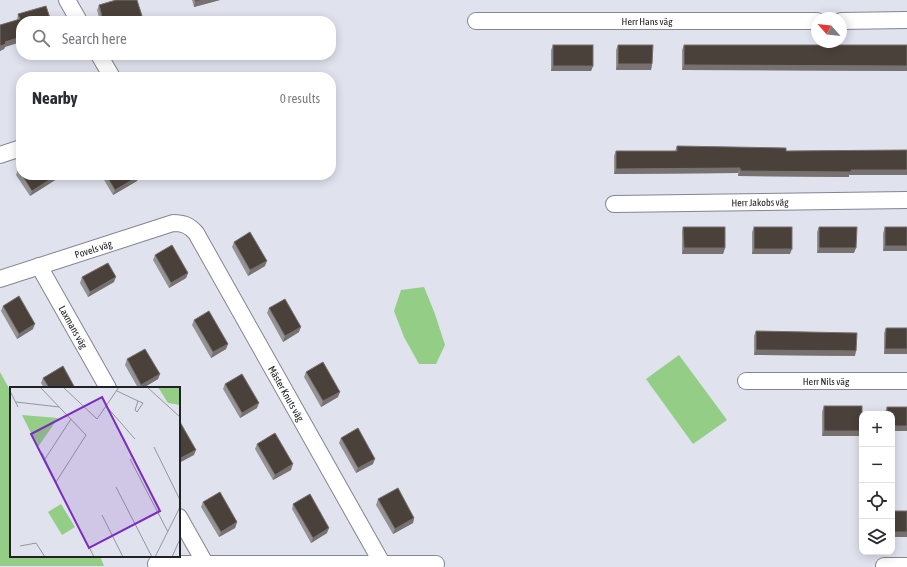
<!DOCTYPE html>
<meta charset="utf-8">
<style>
body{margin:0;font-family:"Asap Condensed",sans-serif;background:#f2f2f3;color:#2b2b33}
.controls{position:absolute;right:12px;bottom:12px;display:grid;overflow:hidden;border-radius:8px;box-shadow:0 2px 10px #0003}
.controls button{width:36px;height:36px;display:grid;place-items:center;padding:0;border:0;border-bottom:1px solid #e1e1e2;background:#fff;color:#2b2b33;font:20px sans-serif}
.compass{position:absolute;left:811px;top:12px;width:36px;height:36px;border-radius:50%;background:#fff;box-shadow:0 2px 10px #0003;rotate:297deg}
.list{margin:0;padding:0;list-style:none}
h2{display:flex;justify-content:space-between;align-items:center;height:52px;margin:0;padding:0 16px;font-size:17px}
h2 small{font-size:13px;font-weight:400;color:#7c7c81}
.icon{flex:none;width:22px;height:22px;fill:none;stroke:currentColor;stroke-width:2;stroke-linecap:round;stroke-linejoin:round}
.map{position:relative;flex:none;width:907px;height:567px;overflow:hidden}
.search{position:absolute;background:#fff;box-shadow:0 2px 10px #0003;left:16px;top:16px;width:320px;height:44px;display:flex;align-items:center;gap:10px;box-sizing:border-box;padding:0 14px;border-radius:16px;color:#7c7c81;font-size:15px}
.panel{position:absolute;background:#fff;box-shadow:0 2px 10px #0003;left:16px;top:72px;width:320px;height:108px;border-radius:16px}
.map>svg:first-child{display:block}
.green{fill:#93cd86}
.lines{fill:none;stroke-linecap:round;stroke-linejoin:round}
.minor-casing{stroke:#838590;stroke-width:18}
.minor{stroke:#fff;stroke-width:16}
.wall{fill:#959294}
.shaded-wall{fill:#777170}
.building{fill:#4a413a;stroke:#777170}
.labels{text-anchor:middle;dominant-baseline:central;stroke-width:4;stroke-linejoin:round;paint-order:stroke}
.street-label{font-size:10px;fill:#212226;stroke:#fff}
.inset-road{fill:none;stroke:#94959e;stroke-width:1}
.view{fill:#7b2cbf;fill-opacity:0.15;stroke:#7b2cbf;stroke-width:2}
.inset-edge{fill:none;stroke:#212226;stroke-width:2}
</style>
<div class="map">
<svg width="907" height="567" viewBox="0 0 907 567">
<rect width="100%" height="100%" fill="#e0e2ee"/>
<g class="green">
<polygon points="424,287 435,314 445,345 436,364 419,364 404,337 394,311 401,290"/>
<polygon points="679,355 727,420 693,444 646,379"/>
<polygon points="0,372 11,392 11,556 100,556 104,566 0,566"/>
</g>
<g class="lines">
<g class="minor-casing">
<g id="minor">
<polyline points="67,0 79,21"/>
<path id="s1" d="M476 21H817"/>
<polyline points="841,21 907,20"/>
<polyline points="99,55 112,77"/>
<polyline points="0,155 21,148"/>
<path id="s2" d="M614 204 907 200"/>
<path id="s3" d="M39 266 108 388"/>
<path id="s4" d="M0 279 173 223C183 223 189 225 196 233L383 565"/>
<path id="s5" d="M746 381H907"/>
<polyline points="179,517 206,565"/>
<polyline points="156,564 436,564"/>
<polyline points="884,566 907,566"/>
</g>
</g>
<use href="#minor" class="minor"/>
</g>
<g class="wall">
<polygon points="192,0 220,0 194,7"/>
<polygon points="99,5 142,16 140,21 100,21 97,10"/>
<polygon points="18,14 51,21 5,47 4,49 0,51 0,25 17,20"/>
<polygon points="553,45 593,66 591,71 551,71 551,50"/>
<polygon points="618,45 652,64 651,70 616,70 616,50"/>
<polygon points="684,45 907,45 907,71 682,70 682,50"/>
<polygon points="677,146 786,151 907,150 907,175 849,175 849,177 738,176 738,173 614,174 614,156 616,151 675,151"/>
<polygon points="21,168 21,175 63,175 30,196 16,175 18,170"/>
<polygon points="101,175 138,175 137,181 113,195"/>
<polygon points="683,227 725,248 723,254 682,254 682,232"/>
<polygon points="754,227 790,254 752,254 752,232"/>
<polygon points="819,227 854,253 817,253 817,232"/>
<polygon points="885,227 907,227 907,251 883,251 883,233"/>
<polygon points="234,242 265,266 248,276 232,247"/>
<polygon points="155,255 188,273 186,278 169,288 153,260"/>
<polygon points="82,277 114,282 88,297 80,283"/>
<polygon points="3,306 33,329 17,339 1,311"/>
<polygon points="269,308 299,332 283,342 267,313"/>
<polygon points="194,320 228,344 226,349 211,358 192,325"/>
<polygon points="886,328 907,328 884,354 884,333"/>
<polygon points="756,331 855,356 754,355 754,336"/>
<polygon points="127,359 160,374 158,379 143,388 138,388 125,365"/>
<polygon points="306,372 338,397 321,407 304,377"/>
<polygon points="43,378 75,388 44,388 41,383"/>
<polygon points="225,384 257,408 240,418 223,389"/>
<polygon points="824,406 861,436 822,436 822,412"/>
<polygon points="887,407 892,414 885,414 885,412"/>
<polygon points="341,438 373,464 356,473 339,443"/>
<polygon points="257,444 291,470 273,480 255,449"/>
<polygon points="378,499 414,518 413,523 393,534 376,505"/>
<polygon points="203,502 237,522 235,528 219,537 201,507"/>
<polygon points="293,504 327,533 311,543 292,509"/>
</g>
<g class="shaded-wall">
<polygon points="203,0 220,0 194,7 195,2"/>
<polygon points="142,16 140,21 123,21"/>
<polygon points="21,37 21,42 5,47 4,49 0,51 0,46 5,42"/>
<polygon points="618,64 652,64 651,70 616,70"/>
<polygon points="684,65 907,66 907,71 682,70"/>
<polygon points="553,66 593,66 591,71 551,71"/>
<polygon points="740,168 738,173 614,174 616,169"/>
<polygon points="851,170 907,170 907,175 849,175 849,177 738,176 740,171"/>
<polygon points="57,175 63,175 30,196 32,191"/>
<polygon points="139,176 137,181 113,195 115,190"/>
<polygon points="885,246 907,246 907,251 883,251"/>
<polygon points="684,248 725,248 723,254 682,254"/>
<polygon points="819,248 856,248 854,253 817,253"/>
<polygon points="754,249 792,249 790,254 752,254"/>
<polygon points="267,261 265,266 248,276 250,270"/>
<polygon points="188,273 186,278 169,288 171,283"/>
<polygon points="116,277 114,282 88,297 90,292"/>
<polygon points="35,324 33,329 17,339 19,334"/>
<polygon points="301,327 299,332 283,342 285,336"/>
<polygon points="228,344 226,349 211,358 213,352"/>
<polygon points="885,349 907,349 907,354 884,354"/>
<polygon points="756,350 856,351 855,356 754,355"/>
<polygon points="160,374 158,379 143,388 140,388 141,385"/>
<polygon points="340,392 338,397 321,407 323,401"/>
<polygon points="259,403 257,408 240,418 242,413"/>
<rect x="892" y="426" width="15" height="5"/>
<polygon points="824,431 862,431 862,432 861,436 822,436"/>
<polygon points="196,450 194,455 179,463 179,459"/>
<polygon points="375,459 373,464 356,473 358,468"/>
<polygon points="293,464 291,470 273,480 275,475"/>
<polygon points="414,518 413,523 393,534 395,529"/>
<polygon points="237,522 235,528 219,537 221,532"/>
<polygon points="329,528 327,533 311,543 313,538"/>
<rect x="892" y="532" width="15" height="5"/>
</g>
<g class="building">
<polygon points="116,0 137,0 142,16 123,21 103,21 99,5"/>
<polygon points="195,0 203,0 195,2"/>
<polygon points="46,6 51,21 21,21 21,37 5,42 6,44 0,46 0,25 20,19 18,14"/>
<rect x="553" y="45" width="40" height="21"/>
<polygon points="618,45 653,45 652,64 618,64"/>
<polygon points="684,45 907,45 907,66 684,65"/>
<polygon points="677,146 786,148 786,151 907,150 907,170 851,170 851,172 740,171 740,168 616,169 616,151 677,151"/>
<polygon points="21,168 21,174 18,170"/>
<polygon points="22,175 57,175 32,191"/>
<polygon points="106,175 138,175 139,176 115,190"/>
<polygon points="683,227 725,227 725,248 684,248"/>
<rect x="754" y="227" width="38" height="22"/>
<polygon points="819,227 857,227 856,248 819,248"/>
<rect x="885" y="227" width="22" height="19"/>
<polygon points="250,232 267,261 250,270 234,242"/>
<polygon points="172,245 188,273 171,283 155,255"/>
<polygon points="108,263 116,277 90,292 82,277"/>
<polygon points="19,296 35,324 19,334 3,306"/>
<polygon points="285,299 301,327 285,336 269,308"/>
<polygon points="209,311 228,344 213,352 194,320"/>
<polygon points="886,328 907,328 907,349 885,349"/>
<polygon points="756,331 857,333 856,351 756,350"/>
<polygon points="145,349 160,374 141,385 127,359"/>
<polygon points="323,362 340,392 323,401 306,372"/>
<polygon points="63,366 75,388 49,388 43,378"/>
<polygon points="242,374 259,403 242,413 225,384"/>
<rect x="824" y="406" width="38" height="25"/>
<polygon points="887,407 907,407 907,426 892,426 892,414 887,414"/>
<polygon points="180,422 196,450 179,459 179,423"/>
<polygon points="358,428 375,459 358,468 341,438"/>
<polygon points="275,433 293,464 275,475 257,444"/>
<polygon points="398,488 414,518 395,529 378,499"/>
<polygon points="220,492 237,522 221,532 203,502"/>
<polygon points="310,494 329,528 313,538 293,504"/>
<rect x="892" y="511" width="15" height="21"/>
</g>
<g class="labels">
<g class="street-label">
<text stroke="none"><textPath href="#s1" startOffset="171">Herr Hans väg</textPath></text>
<text stroke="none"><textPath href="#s2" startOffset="146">Herr Jakobs väg</textPath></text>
<text stroke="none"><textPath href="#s4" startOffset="98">Povels väg</textPath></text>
<text stroke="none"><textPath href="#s3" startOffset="70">Laxmans väg</textPath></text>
<text stroke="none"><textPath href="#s5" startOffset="80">Herr Nils väg</textPath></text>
<text stroke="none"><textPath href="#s4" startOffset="392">Mäster Knuts väg</textPath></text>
</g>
</g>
<g transform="translate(10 387)">
<rect width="170" height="170" fill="#e0e2ee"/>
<path d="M148 0H170V18L158 16ZM12 28 48 31 28 60ZM51 117 65 140 52 148 38 125Z" fill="#93cd86"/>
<path class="inset-road" d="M30 0 76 48 46 95M53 0 87 32 109 0M137 0 170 30M0 4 8 20M107 4 128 14 133 16 127 25 125 23 128 14M6 15 49 20M96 19 125 52M144 60 170 113M32 66 49 101M35 72 61 32M120 72 158 145M106 100 142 170M92 128 113 170M78 158 84 170M10 159 26 156 35 170M145 170 170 120M162 170 170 152"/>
<path class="view" d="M92 10 150 124 79 161 21 47Z"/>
<rect width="170" height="170" class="inset-edge"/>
</g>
</svg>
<div class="controls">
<button>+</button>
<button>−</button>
<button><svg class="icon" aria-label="locate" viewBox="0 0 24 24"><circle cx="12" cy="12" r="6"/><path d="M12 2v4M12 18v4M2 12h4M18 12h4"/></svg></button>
<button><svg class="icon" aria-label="layers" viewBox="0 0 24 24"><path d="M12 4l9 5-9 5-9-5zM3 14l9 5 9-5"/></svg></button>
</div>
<svg class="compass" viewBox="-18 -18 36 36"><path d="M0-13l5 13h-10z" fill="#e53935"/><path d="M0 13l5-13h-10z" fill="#7c7c81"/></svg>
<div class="search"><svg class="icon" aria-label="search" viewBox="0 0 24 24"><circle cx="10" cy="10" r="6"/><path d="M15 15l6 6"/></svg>Search here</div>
<section class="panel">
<h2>Nearby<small>0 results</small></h2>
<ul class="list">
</ul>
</section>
</div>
